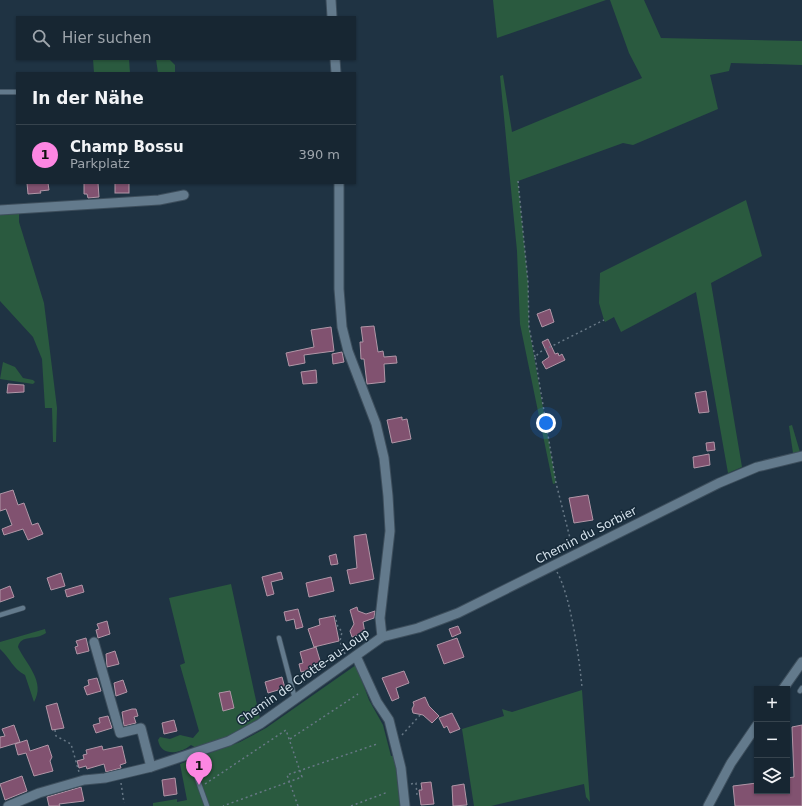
<!DOCTYPE html>
<html lang="de">
<meta charset="utf-8">
<style>
body{margin:0;font-family:"DejaVu Sans",sans-serif;background:#202e3a;color:#f1f3f6}
.controls{position:absolute;right:12px;bottom:12px;display:grid;overflow:hidden;border-radius:0px;box-shadow:0 1px 3px #0004}
.controls button{width:36px;height:36px;display:grid;place-items:center;padding:0;border:0;border-bottom:1px solid #36434d;background:#172632;color:#f1f3f6;font:20px sans-serif}
.you{position:absolute;left:546px;top:423px;width:14px;height:14px;margin:-10px;border:3px solid #fff;border-radius:50%;background:#1a73e8;box-shadow:0 0 0 6px #1a73e833}
.badge{display:grid;place-items:center;width:26px;height:26px;border-radius:50%;background:#fd86e2;color:#111;font-size:13px;font-weight:700}
.pin{position:absolute;translate:-50% -33px;filter:drop-shadow(0 1px 2px #0008)}
.pin::after{content:'';position:absolute;top:21px;width:14px;height:12px;background:inherit;clip-path:polygon(0 0,100% 0,50% 100%)}
.list{margin:0;padding:0;list-style:none}
h2{display:flex;justify-content:space-between;align-items:center;height:52px;margin:0;padding:0 16px;font-size:17px}
h2 small{font-size:13px;font-weight:400;color:#9ea5ac}
.list li{display:grid;grid-template-columns:26px 1fr auto;gap:12px;align-items:center;box-sizing:border-box;height:60px;padding:0 16px;border-top:1px solid #36434d}
.list b{display:block;font-size:15px;white-space:nowrap}
.list p{margin:0;font-size:13px;white-space:nowrap;color:#9ea5ac}
.list em{font-size:13px;font-style:normal;color:#9ea5ac}
.icon{flex:none;width:22px;height:22px;fill:none;stroke:currentColor;stroke-width:2;stroke-linecap:round;stroke-linejoin:round}
.map{position:relative;flex:none;width:802px;height:806px;overflow:hidden}
.search{position:absolute;background:#172632;box-shadow:0 1px 3px #0004;left:16px;top:16px;width:340px;height:44px;display:flex;align-items:center;gap:10px;box-sizing:border-box;padding:0 14px;border-radius:0px;color:#9ea5ac;font-size:15px}
.panel{position:absolute;background:#172632;box-shadow:0 1px 3px #0004;left:16px;top:72px;width:340px;height:112px;border-radius:0px}
.map>svg:first-child{display:block}
.green{fill:#2a5a3f}
.building{fill:#815270;stroke:#b196a7}
.lines{fill:none;stroke-linecap:round;stroke-linejoin:round}
.service-casing{stroke:#3d4e5c;stroke-width:6}
.minor-casing{stroke:#3d4e5c;stroke-width:11}
.path{stroke:#677886;stroke-width:1.5;stroke-dasharray:2 3;stroke-linecap:butt}
.service{stroke:#637a8c;stroke-width:4.5}
.minor{stroke:#637a8c;stroke-width:9}
.labels{text-anchor:middle;dominant-baseline:central;stroke-width:3;stroke-linejoin:round;paint-order:stroke}
.street-label{font-size:12px;fill:#d5e2ec;stroke:#152938}
</style>
<div class="map">
<svg width="802" height="806" viewBox="0 0 802 806">
<rect width="100%" height="100%" fill="#1f3343"/>
<g class="green">
<polygon points="493,0 606,0 497,38"/>
<polygon points="610,0 644,0 661,38 802,41 802,65 731,63 729,71 710,75 718,109 633,145 623,143 518,181 528,282 529,327 556,483 553,484 520,324 517,251 500,76 503,75 512,132 642,78 629,53"/>
<polygon points="93,59 129,59 130,73 94,73"/>
<polygon points="156,59 169,59 175,65 175,73 158,73"/>
<polygon points="746,200 762,256 711,283 742,467 728,473 696,292 621,332 614,317 605,322 604,320 599,303 600,273"/>
<polygon points="19,212 19,222 44,303 57,408 56,442 53,442 52,408 45,408 42,359 33,337 0,301 0,213"/>
<polygon points="3,362 15,367 23,378 33,380 35,382 33,384 0,379"/>
<polygon points="792,425 800,452 793,453 789,426"/>
<path d="M231 584 260 719 232 735 196 748 191 745C180 754 161 757 158 740L160 737 170 739 180 735 193 738 199 731 180 665 185 663 169 598Z"/>
<path d="M45 629 46 633C35 641 21 634 18 647 26 664 46 682 34 702L25 675C13 669 10 658 0 649V642Z"/>
<polygon points="356,665 369,700 383,725 391,756 395,756 400,806 153,806 153,803 177,799 177,802 187,800 180,764 240,742 266,728"/>
<polygon points="582,690 590,802 586,797 584,784 491,806 474,806 462,729 504,716 502,709 512,712"/>
</g>
<g class="building">
<polygon points="27,183 48,183 49,190 40,191 41,193 28,194"/>
<polygon points="84,183 98,183 99,197 88,198 87,194 84,194"/>
<rect x="115" y="183" width="14" height="10"/>
<polygon points="550,309 554,322 542,327 537,314"/>
<polygon points="374,326 378,352 383,351 384,357 396,356 397,363 384,364 385,382 367,384 364,359 361,359 360,342 363,342 361,327"/>
<polygon points="331,327 334,351 304,355 305,363 289,366 286,353 314,347 311,330"/>
<polygon points="548,339 555,354 558,353 559,356 562,354 565,360 546,369 542,362 549,357 542,342"/>
<polygon points="342,352 344,362 333,364 332,354"/>
<polygon points="316,370 317,383 303,384 301,372"/>
<polygon points="8,384 24,385 24,392 7,393"/>
<polygon points="706,391 709,412 699,413 695,393"/>
<polygon points="402,417 402,420 407,419 411,439 392,443 387,420"/>
<polygon points="714,442 715,450 707,451 706,443"/>
<polygon points="709,454 710,465 694,468 693,457"/>
<polygon points="13,490 18,505 24,503 32,525 38,523 43,534 28,540 23,529 4,535 2,529 12,525 6,509 0,511 0,494"/>
<polygon points="588,495 593,520 574,523 569,498"/>
<polygon points="366,534 374,579 350,584 347,570 357,568 354,536"/>
<polygon points="336,554 338,564 331,565 329,556"/>
<polygon points="281,572 283,579 271,582 274,594 267,596 262,577"/>
<polygon points="61,573 65,586 51,590 47,578"/>
<polygon points="331,577 334,591 309,597 306,583"/>
<polygon points="82,585 84,592 67,597 65,590"/>
<polygon points="10,586 14,597 0,602 0,590"/>
<polygon points="357,607 358,611 366,614 375,611 374,618 363,622 365,633 352,637 350,631 354,624 350,610"/>
<polygon points="298,609 303,627 296,629 294,619 286,621 284,612"/>
<polygon points="334,616 339,641 314,647 308,629 320,625 319,619"/>
<polygon points="107,621 110,634 98,638 96,630 99,629 97,624"/>
<polygon points="458,626 461,633 452,637 449,629"/>
<polygon points="86,638 89,651 77,654 75,647 78,646 76,641"/>
<polygon points="457,638 464,657 444,664 437,645"/>
<polygon points="316,647 322,667 301,672 299,664 303,663 300,652"/>
<polygon points="115,651 119,664 107,667 106,654"/>
<polygon points="404,671 409,683 396,688 399,698 392,701 382,678"/>
<polygon points="282,677 285,688 268,693 265,682"/>
<polygon points="97,678 101,691 87,695 84,687 89,685 88,680"/>
<polygon points="123,680 127,692 116,696 114,683"/>
<polygon points="230,691 234,708 223,711 219,693"/>
<polygon points="425,697 429,706 439,716 432,723 423,715 413,713 412,709 414,705 413,702"/>
<polygon points="57,703 64,728 52,730 46,706"/>
<polygon points="132,709 136,709 138,716 134,717 136,723 124,726 122,712"/>
<polygon points="452,713 460,729 450,733 447,726 444,728 439,718"/>
<polygon points="108,716 112,728 96,733 93,725 100,723 99,718"/>
<polygon points="174,720 177,731 164,734 162,723"/>
<polygon points="14,725 20,742 0,748 0,737 5,736 2,729"/>
<polygon points="802,725 802,806 735,806 733,786 757,783 757,791 787,791 787,778 794,777 792,727"/>
<polygon points="27,740 30,751 48,745 52,757 50,761 53,771 34,776 26,753 18,755 15,744"/>
<polygon points="102,746 103,750 122,746 126,763 120,765 121,768 106,772 104,764 87,769 86,766 79,768 77,761 84,759 83,755 87,754 86,750"/>
<polygon points="22,776 27,791 5,800 0,784"/>
<polygon points="175,778 177,794 164,796 162,780"/>
<polygon points="431,782 434,804 421,805 419,790 422,790 421,783"/>
<polygon points="464,784 467,805 453,806 452,786"/>
<polygon points="81,787 84,801 59,804 60,806 49,806 47,797"/>
</g>
<g class="lines">
<g class="service-casing">
<g id="service">
<polyline points="0,92 17,92"/>
<polyline points="0,615 23,608"/>
<polyline points="279,638 295,699"/>
<polyline points="800,691 802,688"/>
<polyline points="194,770 207,806"/>
</g>
</g>
<g class="minor-casing">
<g id="minor">
<polyline points="331,0 332,17"/>
<polyline points="335,59 336,73"/>
<polyline points="339,183 339,289 342,327 348,351 376,424 384,458 388,496 390,531 380,618 382,637"/>
<polyline points="0,210 159,200 184,195"/>
<polyline points="94,642 120,733 141,728 151,767"/>
<polyline points="356,656 377,702 389,720 401,768 405,806"/>
<polyline points="783,689 802,662"/>
<polyline points="8,806 39,793 84,780 105,778 151,767 229,741 260,724 382,637 418,628 458,613 719,483 757,467 802,456"/>
<polyline points="708,806 731,763 757,725"/>
</g>
</g>
<g class="path">
<polyline points="518,181 528,282 529,327 535,357"/>
<polyline points="572,546 556,483 535,357 540,352 604,320"/>
<path d="M557 572C571 597 579 657 582 687"/>
<polyline points="335,615 337,625 342,632 340,641 345,654"/>
<polyline points="303,683 301,674 316,670"/>
<polyline points="55,730 56,736 71,744 79,772"/>
<polyline points="402,735 421,714"/>
<polyline points="290,739 358,694"/>
<polyline points="121,783 124,803"/>
<polyline points="205,784 286,730 302,777 223,806"/>
<polyline points="411,784 416,783 417,795"/>
<polyline points="298,806 287,775 377,744"/>
<polyline points="351,806 388,792"/>
</g>
<use href="#service" class="service"/>
<use href="#minor" class="minor"/>
</g>
<g class="labels">
<g class="street-label">
<text transform="translate(586 535) rotate(-27)">Chemin du Sorbier</text>
<text transform="translate(303 677) rotate(-35)">Chemin de Crotte-au-Loup</text>
</g>
</g>
</svg>
<div class="controls">
<button>+</button>
<button>−</button>
<button><svg class="icon" aria-label="layers" viewBox="0 0 24 24"><path d="M12 4l9 5-9 5-9-5zM3 14l9 5 9-5"/></svg></button>
</div>
<div class="you"></div>
<div class="pin badge" style="left:199px;top:785px">1</div>
<div class="search"><svg class="icon" aria-label="search" viewBox="0 0 24 24"><circle cx="10" cy="10" r="6"/><path d="M15 15l6 6"/></svg>Hier suchen</div>
<section class="panel">
<h2>In der Nähe<small></small></h2>
<ul class="list">
<li><span class="badge">1</span><div><b>Champ Bossu</b><p>Parkplatz</p></div><em>390 m</em></li>
</ul>
</section>
</div>
